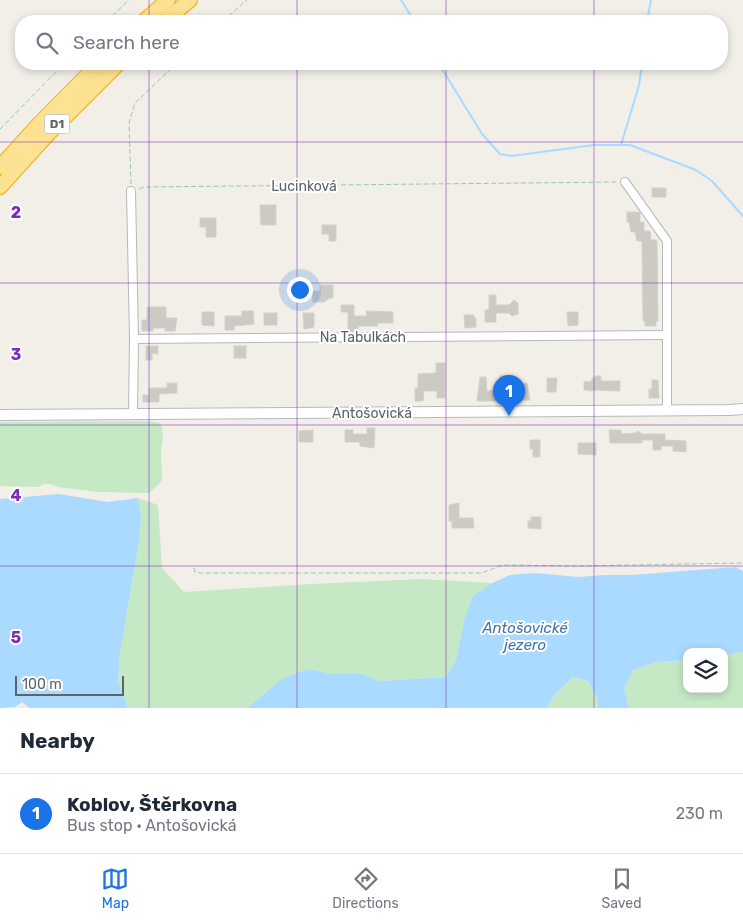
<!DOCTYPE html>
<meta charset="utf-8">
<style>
body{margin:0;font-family:Rubik,sans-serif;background:#f6f6f7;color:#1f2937}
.controls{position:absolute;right:15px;bottom:15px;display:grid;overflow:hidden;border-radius:10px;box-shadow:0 2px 8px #0003}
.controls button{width:45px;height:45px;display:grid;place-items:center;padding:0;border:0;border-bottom:1px solid #e0e1e3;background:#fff;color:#1f2937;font:25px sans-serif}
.scale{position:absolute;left:15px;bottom:12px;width:109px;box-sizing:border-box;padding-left:5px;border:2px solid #5f6368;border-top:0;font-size:14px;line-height:18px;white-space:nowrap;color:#5f6368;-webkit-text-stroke:4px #fff;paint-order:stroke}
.you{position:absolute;left:299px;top:289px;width:18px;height:18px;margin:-12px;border:4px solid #fff;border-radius:50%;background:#1a73e8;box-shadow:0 0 0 8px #1a73e833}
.badge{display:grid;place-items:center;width:32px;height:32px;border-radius:50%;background:#1a73e8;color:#fff;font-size:16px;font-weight:700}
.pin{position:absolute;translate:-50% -41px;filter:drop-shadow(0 1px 2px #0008)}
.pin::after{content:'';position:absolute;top:26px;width:18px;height:15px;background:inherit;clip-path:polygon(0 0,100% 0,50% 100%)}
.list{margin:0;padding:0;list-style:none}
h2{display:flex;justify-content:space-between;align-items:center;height:65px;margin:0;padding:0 20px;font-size:21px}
h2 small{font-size:16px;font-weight:400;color:#747a83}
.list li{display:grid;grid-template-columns:32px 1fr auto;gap:15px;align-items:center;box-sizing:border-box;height:80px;padding:0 20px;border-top:1px solid #e0e1e3}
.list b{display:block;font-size:19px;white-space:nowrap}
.list p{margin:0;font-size:16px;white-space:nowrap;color:#747a83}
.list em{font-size:16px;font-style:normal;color:#747a83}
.icon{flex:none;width:28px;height:28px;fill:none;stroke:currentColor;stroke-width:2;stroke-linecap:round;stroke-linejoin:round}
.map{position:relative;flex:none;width:743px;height:708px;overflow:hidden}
.search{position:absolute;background:#fff;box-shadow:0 2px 8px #0003;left:15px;right:15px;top:15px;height:55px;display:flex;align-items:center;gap:12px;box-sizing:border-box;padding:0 18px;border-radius:20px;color:#747a83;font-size:19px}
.sheet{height:145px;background:#fff}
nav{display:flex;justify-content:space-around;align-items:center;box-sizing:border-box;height:70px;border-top:1px solid #e0e1e3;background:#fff;font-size:14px;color:#747a83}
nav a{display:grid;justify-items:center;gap:2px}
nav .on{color:#1a73e8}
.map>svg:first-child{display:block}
.green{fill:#c5e8c5}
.water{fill:#aadaff}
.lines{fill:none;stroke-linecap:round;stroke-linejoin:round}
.stream{stroke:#aadaff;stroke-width:2}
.building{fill:#cccac5;stroke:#d6d1c6}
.street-casing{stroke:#b5b8bc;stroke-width:10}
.secondary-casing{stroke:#b6babf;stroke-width:12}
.highway-casing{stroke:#f9ab00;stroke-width:16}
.path{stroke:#9cc7a9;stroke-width:1;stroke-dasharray:5 2.5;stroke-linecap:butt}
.street{stroke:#fff;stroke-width:8}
.secondary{stroke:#fff;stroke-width:10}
.highway{stroke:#fde293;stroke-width:14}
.grid{fill:none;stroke:#7b2cbf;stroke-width:1;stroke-opacity:0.55}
.labels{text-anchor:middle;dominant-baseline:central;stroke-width:4;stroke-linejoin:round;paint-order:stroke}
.shield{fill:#fff;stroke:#8f9295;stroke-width:1}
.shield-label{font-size:12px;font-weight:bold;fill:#5f6368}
.street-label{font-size:14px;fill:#5f6368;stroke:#fff}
.water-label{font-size:15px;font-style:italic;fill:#4174aa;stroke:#fff}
.grid-label{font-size:16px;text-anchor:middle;font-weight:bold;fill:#7b2cbf;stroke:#fff;stroke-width:4;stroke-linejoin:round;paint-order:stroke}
</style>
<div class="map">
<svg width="743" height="708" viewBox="0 0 743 708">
<rect width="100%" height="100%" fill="#f1efe8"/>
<g class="green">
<polygon points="149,421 159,423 162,426 163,439 161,450 162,480 158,485 149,493 99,492 58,487 50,484 43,484 39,487 0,486 0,469 2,469 0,468 0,438 1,437 0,437 0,422"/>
<polygon points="138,498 158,505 162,568 184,592 312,584 422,579 492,583 472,597 465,617 456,660 446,677 379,681 363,674 332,674 308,669 283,678 247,708 128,708 118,681 120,652 139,542 141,516"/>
<polygon points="743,652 743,708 629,708 624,688 633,670 657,662 687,660 687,689 724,689 724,654"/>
<polygon points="573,677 588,681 597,698 598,708 547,708 555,694"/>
</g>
<g class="water">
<polygon points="59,494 108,502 138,498 141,516 139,542 120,652 118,681 128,708 30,708 22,702 15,707 0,708 0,499"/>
<polygon points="735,567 743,571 743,652 724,654 724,652 687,652 687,660 657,662 633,670 624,688 629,708 598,708 597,698 588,681 573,677 555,694 547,708 247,708 283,678 308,669 332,674 363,674 379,681 446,677 456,660 465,617 472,597 492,583 510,575 535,573 578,577 605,575 632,575"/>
</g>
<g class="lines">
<g class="stream">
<polyline points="401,0 414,21"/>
<polyline points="647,21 651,0"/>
<polyline points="439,64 482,134 500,154 511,156 594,145 630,145 696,170 712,181 743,216"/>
<polyline points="621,145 639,85 642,64"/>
</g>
</g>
<g class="building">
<rect x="652" y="188" width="14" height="9"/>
<polygon points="260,205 276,205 276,225 261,225"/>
<polygon points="627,212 640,212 640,222 644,222 644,231 650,231 651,240 657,240 658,321 656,321 656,326 645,326 645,321 643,321 642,241 637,241 635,232 631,232 629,222 627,222"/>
<polygon points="200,218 216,218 216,237 206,237 206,227 200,227"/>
<polygon points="322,225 336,225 336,241 329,241 329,234 322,234"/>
<polygon points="320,285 333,285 333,298 329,298 328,300 325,300 325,302 313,302 312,291 320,291"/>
<polygon points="489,295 496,295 496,305 509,305 514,300 518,303 518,314 512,316 509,313 496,313 496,322 485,322 485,310 489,310"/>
<polygon points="341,305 354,305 354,316 367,316 366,311 393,312 393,323 377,323 378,326 358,326 358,329 354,329 354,332 348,332 348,312 341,312"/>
<polygon points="147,307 166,307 166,318 177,318 175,331 165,331 165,328 153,328 153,331 142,331 142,320 147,320"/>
<polygon points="242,311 253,311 254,324 234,326 234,330 225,330 225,316 242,316"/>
<polygon points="202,312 214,312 214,326 202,325"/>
<polygon points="567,312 578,312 578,325 568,326"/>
<rect x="264" y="313" width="13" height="12"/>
<polygon points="303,313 314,313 314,327 304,329"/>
<polygon points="464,315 474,315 474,318 476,318 476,327 465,328"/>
<polygon points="146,346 158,346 158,354 152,353 152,360 146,360"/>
<rect x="234" y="346" width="12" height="12"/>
<polygon points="436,363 445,363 445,398 437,398 437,391 424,391 423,401 415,401 415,388 418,388 418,374 436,373"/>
<polygon points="500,376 509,376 509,383 506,384 506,401 477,401 480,377 486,377 487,391 501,390"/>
<polygon points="595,376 601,376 601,381 620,381 620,391 596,390 589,391 589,390 584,390 584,382 592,381 592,378 595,378"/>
<polygon points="547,378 557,378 556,392 547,392"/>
<polygon points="652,380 658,380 659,398 649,398 649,389 652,389"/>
<polygon points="167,383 177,383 177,393 159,394 159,402 143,402 143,395 149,395 149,388 167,388"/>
<polygon points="521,383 527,383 530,400 519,400 519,393 522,393"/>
<polygon points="367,428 375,428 374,448 360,446 360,442 345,442 345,430 353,430 353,434 367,434"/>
<polygon points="313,430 313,442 299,442 299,431"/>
<polygon points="609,430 621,430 621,434 635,433 638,431 642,434 665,434 665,440 686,441 686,452 673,451 673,446 661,446 661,450 653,450 653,440 642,440 642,443 610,443"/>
<polygon points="530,440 540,440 540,457 533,457 533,449 530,449"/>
<polygon points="578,443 596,443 596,455 578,454"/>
<polygon points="459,503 459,518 473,518 474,528 452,528 452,521 449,521 449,505"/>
<polygon points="531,517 541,517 541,529 528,528 528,521 531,521"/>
</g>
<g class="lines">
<g class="street-casing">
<g id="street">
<polyline points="625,182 667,241 667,411"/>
<polyline points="131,191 134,339"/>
<polyline points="133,414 134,339 667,335"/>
</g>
</g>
<g class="secondary-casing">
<polyline id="secondary" points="0,415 729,410 743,409"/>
</g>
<g class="highway-casing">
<g id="highway">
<polyline points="144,21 168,0"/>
<polyline points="165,21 190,0"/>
<polyline points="0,167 38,125 98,64"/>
<polyline points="0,187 49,133 118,64"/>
</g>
</g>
<g class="path">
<polyline points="107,21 129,0"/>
<polyline points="223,21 247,0"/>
<polyline points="0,129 64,64"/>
<polyline points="131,184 129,123 135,103 176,64"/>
<polyline points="139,189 144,187 617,182"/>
<polyline points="194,568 195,572 201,573 482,573 502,565 578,566 743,563"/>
</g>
<use href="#street" class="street"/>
<use href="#secondary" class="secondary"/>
<use href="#highway" class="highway"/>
</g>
<path class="grid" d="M149 0V21M297 0V21M446 0V21M594 0V21M149 64V708M297 64V708M446 64V708M594 64V708M0 142H743M0 283H743M0 425H743M0 566H743"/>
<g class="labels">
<rect class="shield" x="44.5" y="114.5" width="25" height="19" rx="4"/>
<g class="shield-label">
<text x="57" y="124">D1</text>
</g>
<g class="street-label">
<text x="304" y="186">Lucinková</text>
<text x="363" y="337">Na Tabulkách</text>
<text x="372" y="413">Antošovická</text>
</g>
<g class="water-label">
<text x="525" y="628">Antošovické<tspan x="525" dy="17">jezero</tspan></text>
</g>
</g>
<g class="grid-label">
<text x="16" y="218">2</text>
<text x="16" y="360">3</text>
<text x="16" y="501">4</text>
<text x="16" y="643">5</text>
</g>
</svg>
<div class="controls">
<button><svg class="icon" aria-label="layers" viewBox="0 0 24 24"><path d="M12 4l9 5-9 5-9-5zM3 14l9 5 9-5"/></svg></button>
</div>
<div class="scale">100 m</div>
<div class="you"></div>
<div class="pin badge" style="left:509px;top:416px">1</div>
<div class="search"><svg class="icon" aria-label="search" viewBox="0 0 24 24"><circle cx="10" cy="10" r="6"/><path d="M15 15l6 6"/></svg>Search here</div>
</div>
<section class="sheet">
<h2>Nearby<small></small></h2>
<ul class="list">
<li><span class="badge">1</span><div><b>Koblov, Štěrkovna</b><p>Bus stop · Antošovická</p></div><em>230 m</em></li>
</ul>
</section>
<nav>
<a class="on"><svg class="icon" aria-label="map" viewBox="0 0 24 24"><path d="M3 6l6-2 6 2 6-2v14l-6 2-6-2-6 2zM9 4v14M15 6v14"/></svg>Map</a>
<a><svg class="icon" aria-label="directions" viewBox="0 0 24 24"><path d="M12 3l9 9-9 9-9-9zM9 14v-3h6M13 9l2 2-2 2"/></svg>Directions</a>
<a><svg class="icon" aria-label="saved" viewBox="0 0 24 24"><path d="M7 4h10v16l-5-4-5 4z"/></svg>Saved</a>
</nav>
